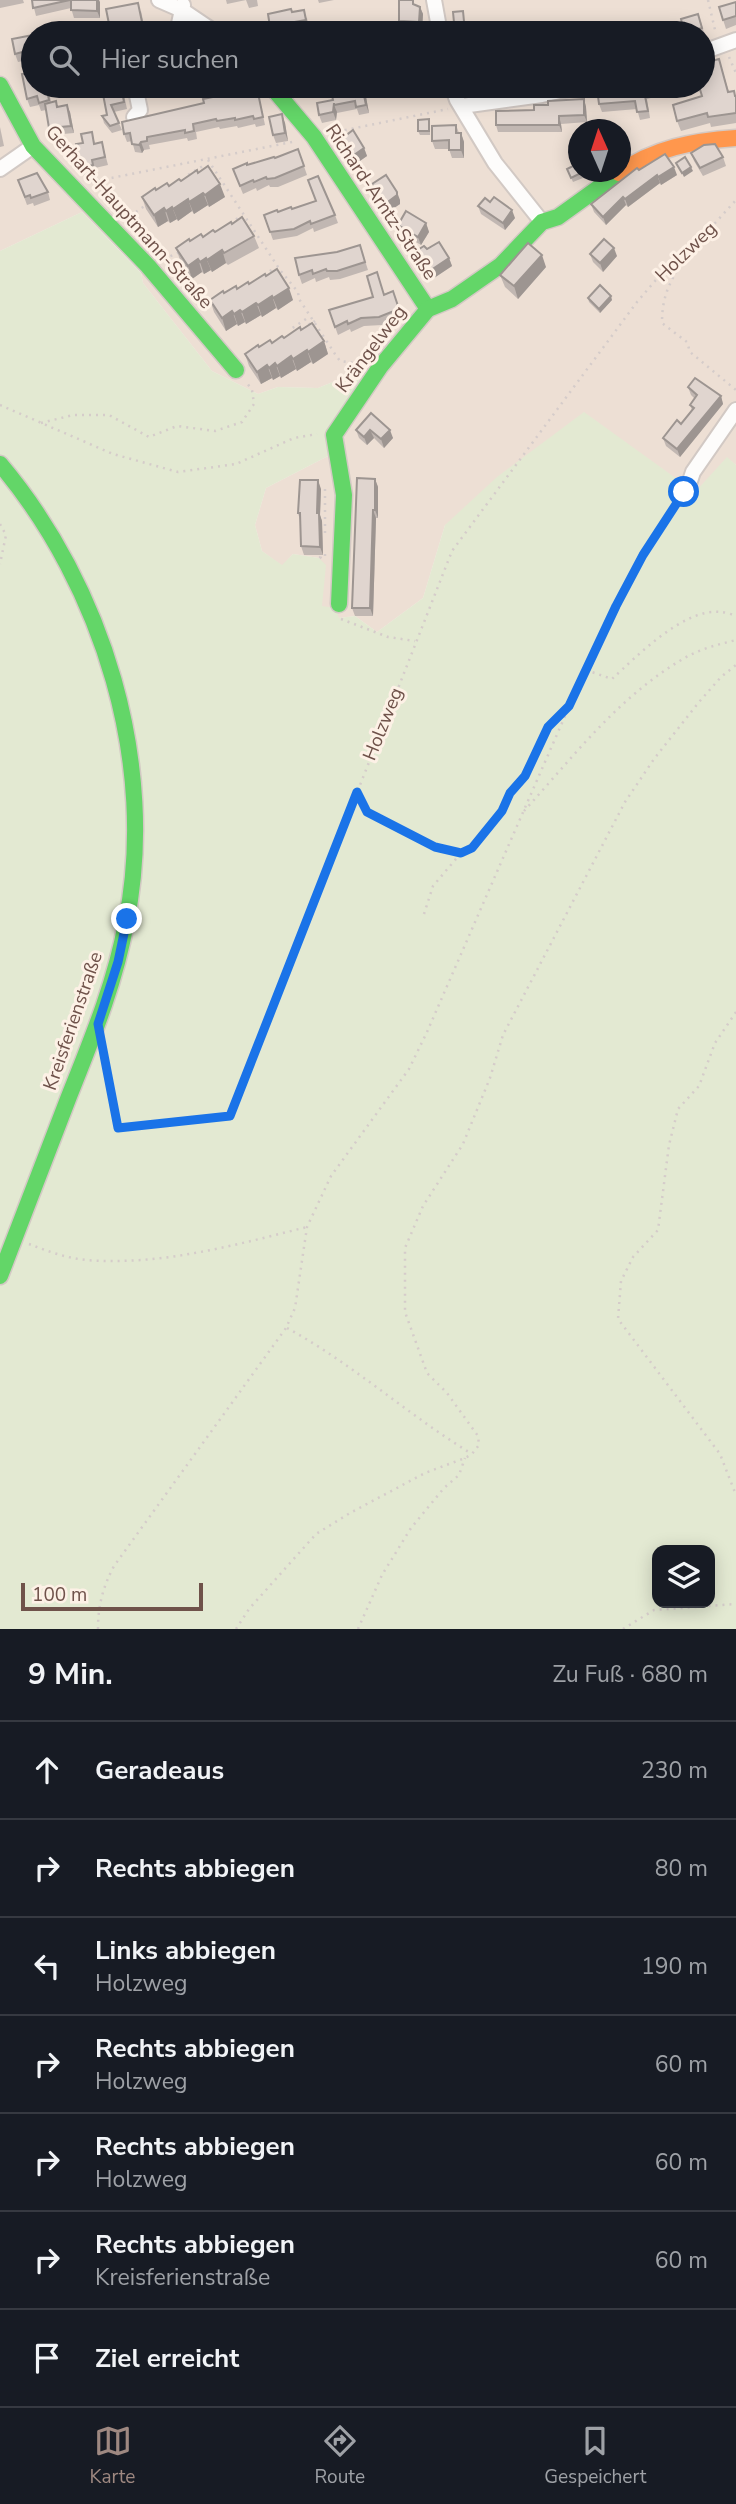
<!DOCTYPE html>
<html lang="de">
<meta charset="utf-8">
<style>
body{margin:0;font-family:"Nunito Sans",sans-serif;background:#20242c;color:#f1f3f6}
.controls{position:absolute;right:21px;bottom:21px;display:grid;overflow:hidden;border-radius:14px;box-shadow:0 4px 18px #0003}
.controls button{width:63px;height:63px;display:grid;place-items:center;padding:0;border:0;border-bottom:2px solid #363941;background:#171b24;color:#f1f3f6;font:35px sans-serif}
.compass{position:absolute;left:568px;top:119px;width:63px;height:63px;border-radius:50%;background:#171b24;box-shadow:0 4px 18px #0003;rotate:357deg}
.scale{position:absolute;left:21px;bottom:18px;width:182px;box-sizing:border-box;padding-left:7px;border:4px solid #6f524a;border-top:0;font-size:19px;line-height:24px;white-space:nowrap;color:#6f524a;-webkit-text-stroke:5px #fdf1e6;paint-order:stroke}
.stop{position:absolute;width:21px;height:21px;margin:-16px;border:5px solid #1a73e8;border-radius:50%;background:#fff}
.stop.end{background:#1a73e8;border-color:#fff;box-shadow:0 2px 7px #0008}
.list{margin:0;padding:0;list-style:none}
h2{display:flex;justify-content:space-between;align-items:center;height:91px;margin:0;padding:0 28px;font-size:30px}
h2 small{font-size:23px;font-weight:400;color:#9ea1a6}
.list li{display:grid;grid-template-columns:46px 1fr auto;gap:21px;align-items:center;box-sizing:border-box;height:98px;padding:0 28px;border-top:2px solid #363941}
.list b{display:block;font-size:26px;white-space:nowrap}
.list p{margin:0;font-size:23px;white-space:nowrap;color:#9ea1a6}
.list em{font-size:23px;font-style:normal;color:#9ea1a6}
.icon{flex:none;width:38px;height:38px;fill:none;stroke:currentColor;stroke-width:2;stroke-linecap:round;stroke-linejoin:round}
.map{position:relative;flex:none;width:736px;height:1629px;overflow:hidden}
.search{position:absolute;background:#171b24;box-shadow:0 4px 18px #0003;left:21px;right:21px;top:21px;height:77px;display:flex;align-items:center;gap:18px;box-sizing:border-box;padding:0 24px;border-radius:38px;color:#9ea1a6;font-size:26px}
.sheet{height:777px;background:#171b24}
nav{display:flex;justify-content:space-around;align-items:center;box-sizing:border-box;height:98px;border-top:2px solid #363941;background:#171b24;font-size:19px;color:#9ea1a6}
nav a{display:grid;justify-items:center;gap:4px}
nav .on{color:#9e8881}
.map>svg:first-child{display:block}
.residential{fill:#eddfd4;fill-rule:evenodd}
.green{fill:#e3e9d2;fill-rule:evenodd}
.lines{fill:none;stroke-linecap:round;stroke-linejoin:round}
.street-casing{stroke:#d2c9c4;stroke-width:18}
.fast-casing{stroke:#d3c9c4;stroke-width:19}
.slow-casing{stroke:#d3c9c4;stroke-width:19}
.path{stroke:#d5ccca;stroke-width:2.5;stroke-dasharray:2 5;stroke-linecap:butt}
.street{stroke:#fdfcfb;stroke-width:14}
.fast{stroke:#63d668;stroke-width:16}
.slow{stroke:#ff974d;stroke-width:16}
.wall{fill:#c1b7b2}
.shaded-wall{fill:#9d9591}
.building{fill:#e0d5cf;stroke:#9d9591;stroke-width:2}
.route{stroke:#1a73e8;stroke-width:9}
.labels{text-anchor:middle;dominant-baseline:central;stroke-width:6;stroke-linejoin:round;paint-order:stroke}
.street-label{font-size:19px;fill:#6f524a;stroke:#fdf1e6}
</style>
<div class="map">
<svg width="736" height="1629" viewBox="0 0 736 1629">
<rect width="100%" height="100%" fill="#f4ede7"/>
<path class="residential" d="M0 0H736V465L727 458 696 492 664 472 445 525 423 598 377 632 355 616 339 618 322 606 319 558 293 554 282 566 262 551 255 525 266 488 328 456 350 375 318 388 278 387 258 394 212 371 143 283 141 272 82 212 0 251ZM33 33H703V86H33ZM578 130H620V172H578Z"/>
<path class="green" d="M82 212 141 273 143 283 212 371 258 394 278 387 318 388 350 375 363 381 328 456 266 488 255 525 262 551 282 565 293 554 319 558 326 565 322 606 335 608 339 618 355 616 377 632 423 598 445 525 497 477 584 412 695 492 727 457 736 465V1629H0V251ZM657 1550H710V1603H657Z"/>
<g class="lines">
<g class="street-casing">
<g id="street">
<polyline points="159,0 182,10 216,33"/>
<polyline points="434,0 440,33"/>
<polyline points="177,33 183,5"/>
<polyline points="703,52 736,40"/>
<polyline points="452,86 457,100 495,163 542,222"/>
<polyline points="462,106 542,95 583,86"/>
<polyline points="134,117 140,110 135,86"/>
<polyline points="0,169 33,146"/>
<polyline points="688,487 693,472 736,410"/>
</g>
</g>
<g class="fast-casing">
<g id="fast">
<polyline points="0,85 33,146 148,266 236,370"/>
<polyline points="271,86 314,137 428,309"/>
<path d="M0 464C103 586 158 765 126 923 115 984 91 1041 68 1099 45 1158 23 1217 0 1276"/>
<polyline points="339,604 344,495 334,435 380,367 428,309 452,299 501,265 542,222 558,217 619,173"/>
</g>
</g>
<g class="slow-casing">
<path id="slow" d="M619 173C654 148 693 141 736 138"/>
</g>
<g class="path">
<polyline points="708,0 716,34"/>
<polyline points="729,57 736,73"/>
<polyline points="331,133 448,109"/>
<polyline points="208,160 280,270 298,292 299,299 335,354 340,361 354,363"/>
<polyline points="188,180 186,176 203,166 206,168"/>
<polyline points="91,182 297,141"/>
<polyline points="136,212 146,205"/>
<polyline points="230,223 238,218 241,222"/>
<polyline points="164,259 180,252"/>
<path d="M684 259C670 282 662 295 662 323L687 342 690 352 736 390"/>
<polyline points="264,275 273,269 275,271"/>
<polyline points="294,333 291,329 306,319 310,325 315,321"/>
<polyline points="0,405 113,454 178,472 236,464 294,438 317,434"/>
<polyline points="41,423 73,415 109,415 149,437 177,426 215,431 242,422 254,404 252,390 247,383"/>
<polyline points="0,524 6,535 0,564"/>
<polyline points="325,533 325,484"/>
<polyline points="325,554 325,556 320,557 325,561"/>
<polyline points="341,619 388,637 415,641"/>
<path d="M586 670 612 679C637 656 684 608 720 612 725 612 731 614 736 616"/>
<polyline points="357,792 367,812 435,847 461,853 472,848 503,811 510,793 525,777 548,727 567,708"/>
<path d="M524 811C574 756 622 692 690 655 704 648 720 644 736 640"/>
<polyline points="424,914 433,886 461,853"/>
<polyline points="736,1012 715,1043 699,1086 678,1109 669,1145 658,1230 633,1257 621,1281 618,1319 720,1454 736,1495"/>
<polyline points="104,1052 118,1128 230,1116 452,551 637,302 661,274 686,255 736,200"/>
<path d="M29 1244C47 1251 66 1258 86 1260 161 1266 235 1245 307 1227"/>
<path d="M287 1328C353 1364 408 1415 472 1454"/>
<path d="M98 1629C98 1605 103 1587 114 1566L286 1328 295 1308 307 1227 331 1176 409 1069 427 1032 569 707 616 605 643 556 682 496"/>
<polyline points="236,1629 249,1609 316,1534 350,1513 425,1473 465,1458 472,1454 479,1445 478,1436 447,1393 427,1373 405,1312 405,1248 423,1206 463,1144 490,1078 503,1035 625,802 654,759 699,702 721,677 736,665"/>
<polyline points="358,1629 382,1575 411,1528 444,1488 459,1475 465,1458"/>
<polyline points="623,1629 654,1610 736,1604"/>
</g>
<use href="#street" class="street"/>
<use href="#fast" class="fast"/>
<use href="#slow" class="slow"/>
</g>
<g class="wall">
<polygon points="0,0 23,0 24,3 0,8"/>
<polygon points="32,0 99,0 100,18 74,18 71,8 36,16"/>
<polygon points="226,0 246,0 227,4"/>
<polygon points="246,0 257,0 258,6 249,8"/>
<polygon points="318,0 334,0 319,3"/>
<polygon points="736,2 736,25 726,29 719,7"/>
<polygon points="416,5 420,7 423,14 422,29 402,29 399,21"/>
<polygon points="141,11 145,30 128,33 111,33 110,29"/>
<polygon points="292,12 307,18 309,28 272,33 270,27"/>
<polygon points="701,22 705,36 703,37 703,33 685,33"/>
<polygon points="33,35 33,86 55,86 56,90 49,91 51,102 70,112 74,133 52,135 46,110 41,111 39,105 30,107 27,99 31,73 28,60 18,62 15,54"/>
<polygon points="719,59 729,92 736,96 736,123 711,127 710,123 681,131 677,121 702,96 709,62"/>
<polygon points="106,86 122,86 127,109 114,112 122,130 112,133 104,123 102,116 107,115"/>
<polygon points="159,86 175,86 160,89"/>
<polygon points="237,86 240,96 258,93 260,101 265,125 256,127 255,124 238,128 237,126 220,129 219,127 196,132 197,139 188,141 187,138 149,145 150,149 144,150 142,153 135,152 132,141 127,142 124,134 204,103 223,95"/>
<polygon points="364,86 369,113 359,115 357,109 337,113 337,112 336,120 322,123 319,115 333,100"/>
<polygon points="411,86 436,86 436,95 414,95"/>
<polygon points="466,86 487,86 486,89 466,87"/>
<polygon points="632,86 681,86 682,90 647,99 650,118 640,120 637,109 602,112 599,104"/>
<polygon points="584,99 586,107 587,122 561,124 562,132 498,132 496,125 548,105"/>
<polygon points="429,119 430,124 430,135 420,135 418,131"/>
<polygon points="285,123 288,141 276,143 273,135"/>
<polygon points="456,125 459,133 461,133 464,142 464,158 452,158 449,149 435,149 432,141"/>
<polygon points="0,127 4,146 0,147"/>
<polygon points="92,132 95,144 102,142 108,165 95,168 96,173 84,176 81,168 83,143"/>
<polygon points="340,140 364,148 367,156 354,165 343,148"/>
<polygon points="298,149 307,175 278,187 270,187 269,185 257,191 256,188 243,194 233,169 275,158"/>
<polygon points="691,153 723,157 726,166 703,176 694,161"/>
<polygon points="567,169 580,172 583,178 573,182"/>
<polygon points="639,170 677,175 661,185 660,183 628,207 626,205 606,225 594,212 591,204"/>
<polygon points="198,173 225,197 209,207 208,205 194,214 192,211 178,221 177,219 170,223 168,221 158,227 146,209 142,197"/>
<polygon points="18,180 48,192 50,200 34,206 33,203 27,205"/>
<polygon points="372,184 400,200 400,204 388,212 375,193"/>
<polygon points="478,206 515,218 505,230 481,214"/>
<polygon points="113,208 142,228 136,235 115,212"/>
<polygon points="292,209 335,215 338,223 314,232 313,228 297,236 273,240 264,215"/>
<polygon points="426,223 429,232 421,245 401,233 398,225"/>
<polygon points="232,224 254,236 259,248 228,265 226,263 212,272 211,270 204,274 202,272 192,279 180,260 176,248"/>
<polygon points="360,245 368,270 340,279 330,280 329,277 316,282 315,278 302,284 299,275 337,252"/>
<polygon points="427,249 449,258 452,266 431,280 419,259 416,251"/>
<polygon points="590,254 617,256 603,272 593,262"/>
<polygon points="546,267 518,299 505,287 500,275"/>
<polygon points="249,284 293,300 278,310 276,308 262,317 261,315 246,324 245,322 238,326 237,324 226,331 214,312 210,300"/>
<polygon points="393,291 402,317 382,325 364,326 351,332 350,329 338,335 329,310"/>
<polygon points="588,298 612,300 600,313 589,302"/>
<polygon points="301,330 324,341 328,354 313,364 311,362 297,371 296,369 281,378 280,376 273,380 272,378 261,384 249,366 245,354"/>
<polygon points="688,387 721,396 723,404 680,457 666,446 663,438 681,424 692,410 690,405 695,399 691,395"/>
<polygon points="371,413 393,438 384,448 374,438 367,445 359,438 356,430"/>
<polygon points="375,479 378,487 378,518 376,518 373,616 355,616 352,608"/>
<polygon points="321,489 320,515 322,521 323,555 304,555 301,546 300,520 298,513"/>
</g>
<g class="shaded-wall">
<polygon points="97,0 99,0 100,2 100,18 97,11"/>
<polygon points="420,7 423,14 422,29 419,22"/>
<polygon points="362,86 364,86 369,113 366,105"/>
<polygon points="433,86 436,86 436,95 433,87"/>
<polygon points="584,99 586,107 587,122 584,115"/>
<polygon points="67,105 70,112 74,133 71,126"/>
<polygon points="334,105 337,112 336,120 333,112"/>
<polygon points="282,114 285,123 288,141 285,133"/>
<polygon points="559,116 561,124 562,132 559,125"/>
<polygon points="461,133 464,142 464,158 461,150"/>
<polygon points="141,142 144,150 142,153 139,145"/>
<polygon points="364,148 367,156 354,165 351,157"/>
<polygon points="674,167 677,175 661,185 658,177"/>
<polygon points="691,167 693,171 684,177 682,173"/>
<polygon points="657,175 660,183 628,207 625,199"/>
<polygon points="220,184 225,197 209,207 205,195"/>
<polygon points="397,192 400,200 400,204 388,212 385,204"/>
<polygon points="203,193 208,205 194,214 189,202"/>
<polygon points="623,197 626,205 606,225 603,217"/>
<polygon points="188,199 192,211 178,221 173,209"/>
<polygon points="172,207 177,219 170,223 166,211"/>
<polygon points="164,208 168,221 158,227 154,215"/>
<polygon points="512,210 515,218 505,230 503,223"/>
<polygon points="426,223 429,232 421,245 418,237"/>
<polygon points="141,224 142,228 136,235 135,231"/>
<polygon points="614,248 617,256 603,272 600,263"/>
<polygon points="222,250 226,263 212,272 207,260"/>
<polygon points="542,255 546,267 518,299 514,286"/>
<polygon points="206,258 211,270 204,274 200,262"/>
<polygon points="449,258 452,266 431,280 428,272"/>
<polygon points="198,259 202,272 192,279 188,266"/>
<polygon points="289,288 293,300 278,310 273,298"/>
<polygon points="272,296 276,308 262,317 258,305"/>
<polygon points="611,296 612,300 600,313 599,309"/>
<polygon points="256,303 261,315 246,324 242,312"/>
<polygon points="240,310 245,322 238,326 234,314"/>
<polygon points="232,311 237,324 226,331 222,318"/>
<polygon points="324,341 328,354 313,364 308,352"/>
<polygon points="307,350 311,362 297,371 293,359"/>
<polygon points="291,356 296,369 281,378 277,366"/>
<polygon points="275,363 280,376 273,380 269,368"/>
<polygon points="267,365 272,378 261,384 257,372"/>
<polygon points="721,396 723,404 680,457 677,449"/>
<polygon points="370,430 374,438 367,445 364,437"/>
<polygon points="390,430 393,438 384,448 381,439"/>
<polygon points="375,479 378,487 378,518 375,510"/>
<polygon points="318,480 321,489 320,515 322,521 323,555 320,547 317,513"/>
<polygon points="373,510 376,518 373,616 370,608"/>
</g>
<g class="building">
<polygon points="32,0 70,0 33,8"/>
<polygon points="71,0 97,0 97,11 71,10"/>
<polygon points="399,0 413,0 413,4 420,7 419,22 399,21"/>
<polygon points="736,2 736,16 723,20 719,7"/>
<polygon points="138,3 142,22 110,29 106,9"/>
<polygon points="291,9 292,12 304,10 306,20 294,22 296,33 280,33 278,23 270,27 268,14"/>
<polygon points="463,11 465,32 463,32 463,33 455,33 453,12"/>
<polygon points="698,14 702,28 684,33 681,19"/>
<polygon points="663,24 666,33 647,33 646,29"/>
<polygon points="484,29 484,33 463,33 463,32"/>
<polygon points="33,35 33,86 46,86 49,100 39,103 37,96 27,99 22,74 31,73 26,51 15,54 12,39"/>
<polygon points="707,57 708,62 719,59 728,92 734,91 735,96 736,96 736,113 708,117 707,113 677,121 673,105 702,96 699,86 703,86 703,58"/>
<polygon points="106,86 121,86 124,102 111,105 119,123 110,126 102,116 107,115 102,89 107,88"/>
<polygon points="221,86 235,86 237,94 240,96 258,93 263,117 254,119 253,116 235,120 235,118 217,121 216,119 193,124 194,131 185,133 185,130 147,137 147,141 141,142 139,145 132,144 130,133 124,134 122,122 204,103 203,99 223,95"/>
<polygon points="330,86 362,86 366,105 356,107 355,101 334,105 334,103 333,112 319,115 317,103 333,100"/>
<polygon points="411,86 433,86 433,87"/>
<polygon points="632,86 643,86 648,111 637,112 635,101 599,104 597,89"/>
<polygon points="643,86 667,86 644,92"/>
<polygon points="584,99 584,115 559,116 559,125 496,125 496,111 534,110 534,105 548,105 548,101"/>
<polygon points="56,101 57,107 67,105 71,126 49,128 45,104"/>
<polygon points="282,114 285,133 273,135 269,117"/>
<polygon points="429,119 429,131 418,131 418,120"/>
<polygon points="456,125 456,133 461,133 461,150 449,150 449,140 432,141 432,126"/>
<polygon points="353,130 364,148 351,157 340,140"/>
<polygon points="92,132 94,144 102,142 105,157 92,160 93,165 81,168 76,144 83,143 81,134"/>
<polygon points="715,144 723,157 700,168 691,153 704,145"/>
<polygon points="298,149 304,166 275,178 267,179 266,177 254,182 253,180 240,186 233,169 247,163 247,165 274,157 275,158"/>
<polygon points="665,154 674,167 658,177 657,175 625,199 623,197 603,217 591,204 637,168 639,170"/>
<polygon points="685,157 691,167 682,173 676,163"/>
<polygon points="577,164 578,172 580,172 581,173 571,178 567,169"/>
<polygon points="208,166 220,184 205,195 203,193 189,202 188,199 173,209 172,207 166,211 164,208 154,215 142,197 155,188 156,190 167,183 169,186 179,179 181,181 197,170 198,173"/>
<polygon points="37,173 48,192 31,198 30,195 25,197 18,180"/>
<polygon points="386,175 397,192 397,195 385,204 372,184"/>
<polygon points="318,176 335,215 311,224 310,221 294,229 270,232 264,215 277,210 278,212 291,207 292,209 316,201 308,180"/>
<polygon points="494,197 512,210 503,223 478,206 485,198 490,202"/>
<polygon points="118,203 141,224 135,231 113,208"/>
<polygon points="406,211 426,223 418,237 398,225"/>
<polygon points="242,217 254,236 224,253 222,250 207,260 206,258 200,262 198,259 188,266 176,248 189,239 190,241 201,234 203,237 213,230 215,232 231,222 232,224"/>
<polygon points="604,239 614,248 600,263 590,254"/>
<polygon points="439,242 449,258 428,272 416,251 424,246 427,249"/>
<polygon points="528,243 542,255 514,286 500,275"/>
<polygon points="360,245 365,262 337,271 327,271 326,269 313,274 312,270 299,275 295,258 337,252"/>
<polygon points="277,269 289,288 273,298 272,296 258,305 256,303 242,312 240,310 234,314 232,311 222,318 210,300 223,291 224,293 236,286 237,289 248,282 249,284 265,274 266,276"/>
<polygon points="377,272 384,295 393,291 399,309 379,317 361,318 348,324 347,321 335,327 329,310 373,297 367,276"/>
<polygon points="600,285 611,296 599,309 588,298"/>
<polygon points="312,323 324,341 308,352 307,350 293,359 291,356 277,366 275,363 269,368 267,365 257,372 245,354 258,345 259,347 270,340 272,343 282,336 284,338 300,327 301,330"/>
<polygon points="695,378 721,396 677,449 663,438 677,420 681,424 694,408 690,405 697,395 688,387"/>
<polygon points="371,413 390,430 381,439 370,430 364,437 356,430"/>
<polygon points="357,478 375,479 375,510 373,510 370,608 352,608"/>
<polygon points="300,480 318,480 317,513 319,513 320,547 301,546 300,513 298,513"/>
</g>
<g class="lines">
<polyline class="route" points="127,919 118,962 98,1024 118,1128 230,1116 357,792 367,812 435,847 461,853 472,848 502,811 510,793 525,776 548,727 569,706 616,606 643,555 684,492"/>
</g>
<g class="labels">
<g class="street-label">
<text transform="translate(381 202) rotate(56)">Richard-Arntz-Straße</text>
<text transform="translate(129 217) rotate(48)">Gerhart-Hauptmann-Straße</text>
<text transform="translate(686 252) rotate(-44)">Holzweg</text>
<text transform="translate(371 349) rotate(-53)">Krängelweg</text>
<text transform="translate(383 724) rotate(-68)">Holzweg</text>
<text transform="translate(73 1021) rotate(-71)">Kreisferienstraße</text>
</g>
</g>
</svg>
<div class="controls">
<button><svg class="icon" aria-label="layers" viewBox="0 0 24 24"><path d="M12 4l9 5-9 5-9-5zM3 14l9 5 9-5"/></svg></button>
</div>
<svg class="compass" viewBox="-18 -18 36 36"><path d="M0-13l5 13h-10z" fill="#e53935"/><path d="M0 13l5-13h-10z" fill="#9ea1a6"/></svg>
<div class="scale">100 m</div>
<div class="stop" style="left:684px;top:492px"></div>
<div class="stop end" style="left:127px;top:919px"></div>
<div class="search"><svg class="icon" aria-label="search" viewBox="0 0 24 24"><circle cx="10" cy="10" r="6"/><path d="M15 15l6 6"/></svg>Hier suchen</div>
</div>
<section class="sheet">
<h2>9 Min.<small>Zu Fuß · 680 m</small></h2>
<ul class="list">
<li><svg class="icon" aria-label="ahead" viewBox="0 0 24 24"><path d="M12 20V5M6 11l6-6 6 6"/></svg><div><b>Geradeaus</b></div><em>230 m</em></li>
<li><svg class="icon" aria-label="right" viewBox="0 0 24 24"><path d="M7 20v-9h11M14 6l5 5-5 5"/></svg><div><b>Rechts abbiegen</b></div><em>80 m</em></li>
<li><svg class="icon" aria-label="left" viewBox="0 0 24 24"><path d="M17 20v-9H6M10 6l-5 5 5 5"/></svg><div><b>Links abbiegen</b><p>Holzweg</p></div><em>190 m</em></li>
<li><svg class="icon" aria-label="right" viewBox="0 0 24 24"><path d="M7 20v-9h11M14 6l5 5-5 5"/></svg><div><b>Rechts abbiegen</b><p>Holzweg</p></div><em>60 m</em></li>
<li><svg class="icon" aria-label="right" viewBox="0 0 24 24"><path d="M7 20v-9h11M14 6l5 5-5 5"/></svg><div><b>Rechts abbiegen</b><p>Holzweg</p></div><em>60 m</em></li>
<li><svg class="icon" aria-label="right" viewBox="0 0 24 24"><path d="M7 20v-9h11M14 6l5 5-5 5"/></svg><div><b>Rechts abbiegen</b><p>Kreisferienstraße</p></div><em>60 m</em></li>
<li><svg class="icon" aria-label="arrive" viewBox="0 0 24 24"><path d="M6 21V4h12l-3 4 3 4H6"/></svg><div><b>Ziel erreicht</b></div></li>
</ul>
</section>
<nav>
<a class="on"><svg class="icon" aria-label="map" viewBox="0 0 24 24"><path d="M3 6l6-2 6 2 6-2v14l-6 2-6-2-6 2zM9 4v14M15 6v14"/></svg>Karte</a>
<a><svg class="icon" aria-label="directions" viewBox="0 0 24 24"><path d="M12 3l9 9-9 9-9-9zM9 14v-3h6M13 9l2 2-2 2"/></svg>Route</a>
<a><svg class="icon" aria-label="saved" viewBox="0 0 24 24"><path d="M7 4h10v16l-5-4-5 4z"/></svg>Gespeichert</a>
</nav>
